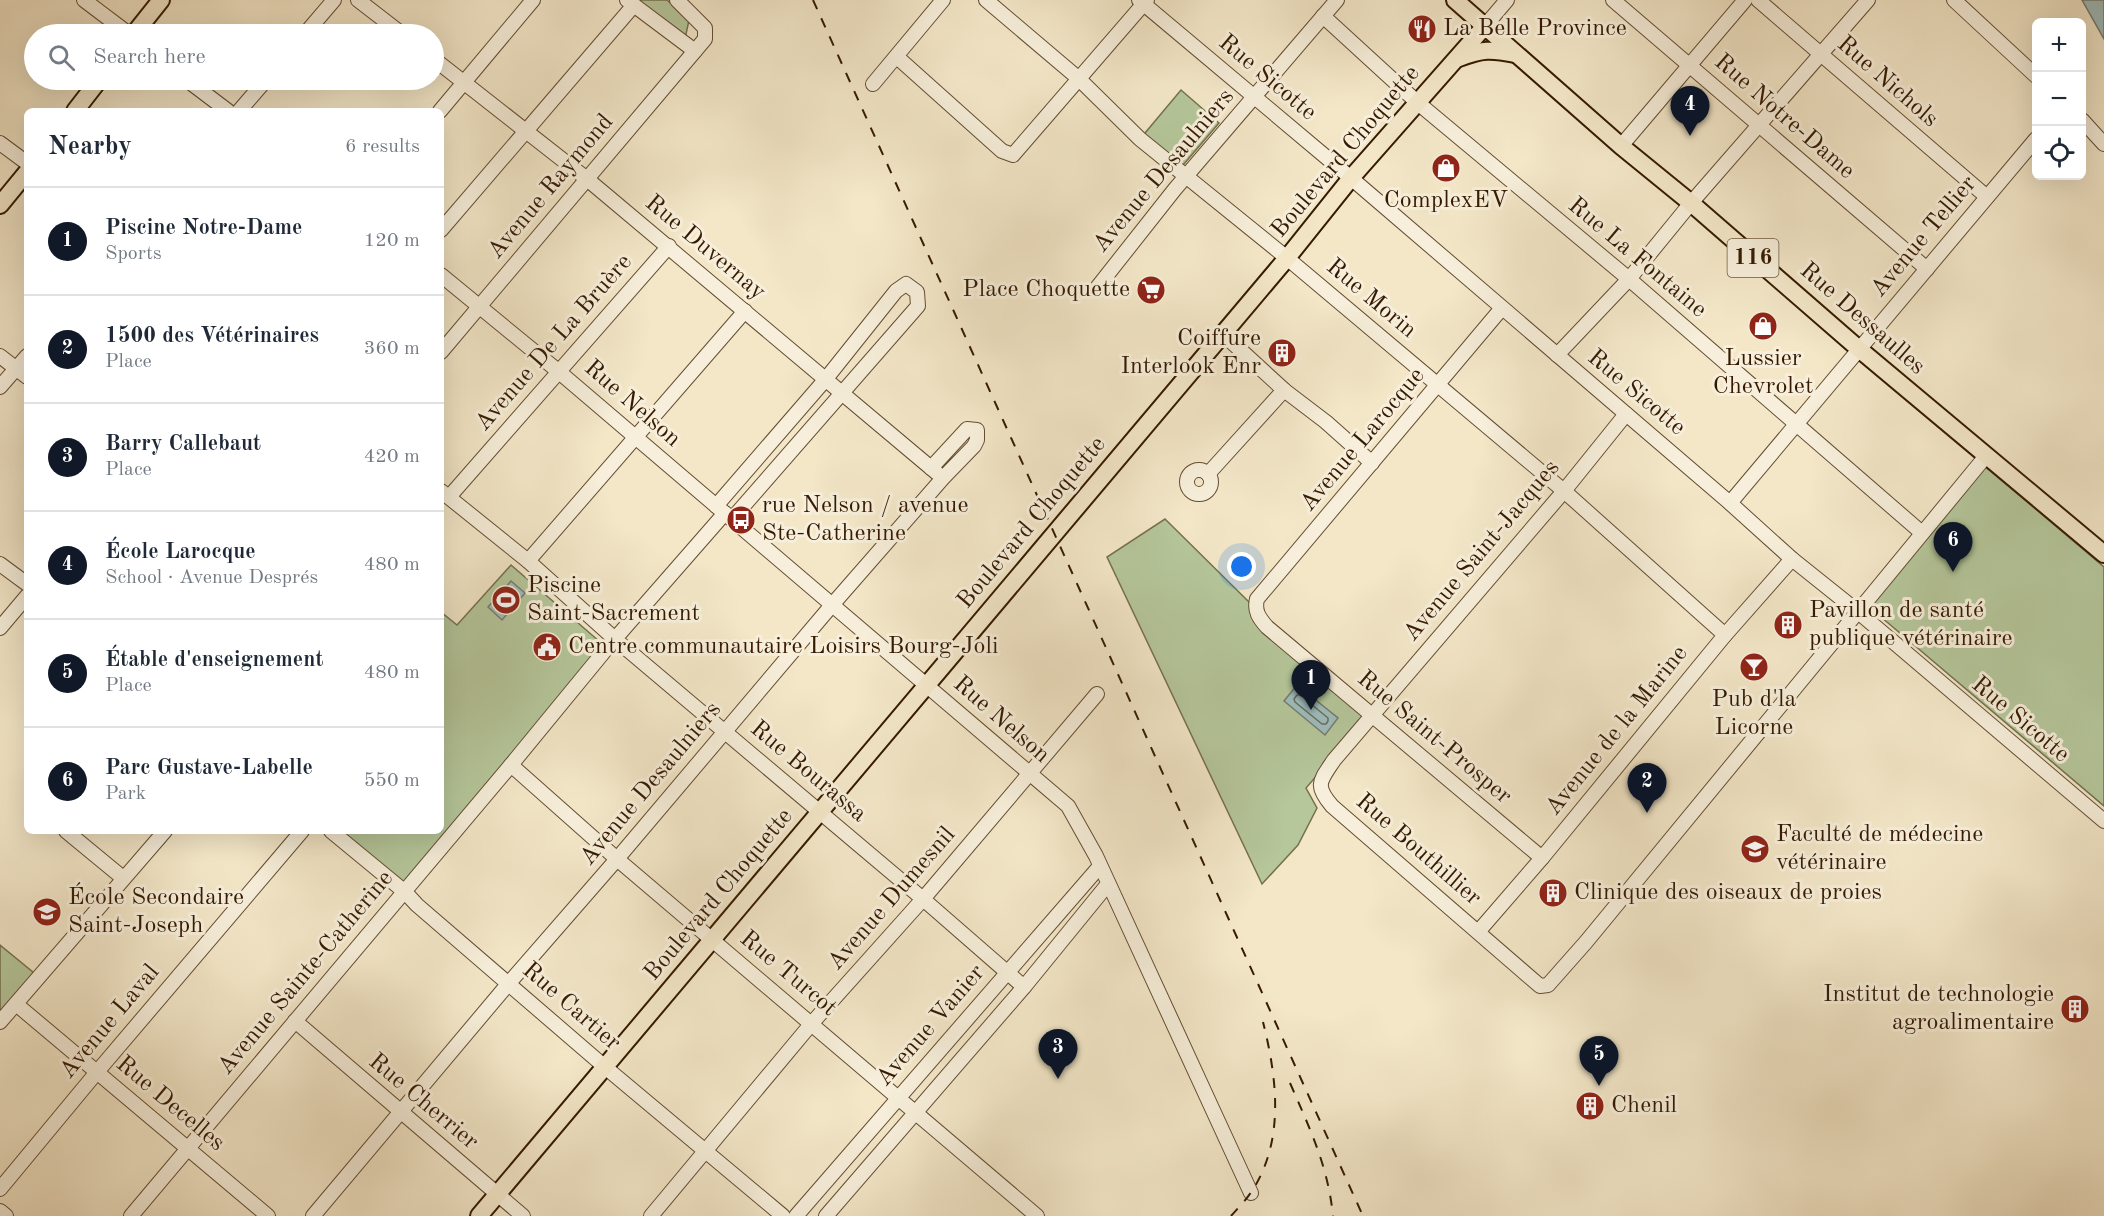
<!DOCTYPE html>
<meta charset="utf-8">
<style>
body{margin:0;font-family:"Old Standard TT",serif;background:#f2f2f3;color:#1f2937}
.controls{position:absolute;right:18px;top:18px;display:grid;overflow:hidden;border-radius:9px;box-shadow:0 6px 24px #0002}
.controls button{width:54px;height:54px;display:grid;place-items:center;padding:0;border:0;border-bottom:2px solid #e0e1e3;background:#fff;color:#1f2937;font:30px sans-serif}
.you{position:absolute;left:1242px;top:567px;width:21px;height:21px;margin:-15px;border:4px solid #fff;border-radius:50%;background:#1a73e8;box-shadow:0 0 0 9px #1a73e833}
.badge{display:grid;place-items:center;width:39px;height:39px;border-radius:50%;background:#111827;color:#fff;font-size:20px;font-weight:700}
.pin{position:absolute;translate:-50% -50px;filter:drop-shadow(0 2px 3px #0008)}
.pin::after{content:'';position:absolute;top:32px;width:21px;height:18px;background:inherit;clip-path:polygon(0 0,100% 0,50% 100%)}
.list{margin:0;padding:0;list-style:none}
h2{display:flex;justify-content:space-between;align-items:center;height:78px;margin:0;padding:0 24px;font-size:26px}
h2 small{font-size:20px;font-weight:400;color:#747a83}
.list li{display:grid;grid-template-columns:39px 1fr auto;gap:18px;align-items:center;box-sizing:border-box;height:108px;padding:0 24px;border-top:2px solid #e0e1e3}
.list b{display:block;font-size:22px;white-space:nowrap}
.list p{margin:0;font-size:20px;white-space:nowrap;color:#747a83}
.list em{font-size:20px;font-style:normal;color:#747a83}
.icon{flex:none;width:33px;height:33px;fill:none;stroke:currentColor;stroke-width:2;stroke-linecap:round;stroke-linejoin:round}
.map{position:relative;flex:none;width:2104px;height:1216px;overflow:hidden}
.search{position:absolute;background:#fff;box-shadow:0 6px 24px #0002;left:24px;top:24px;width:420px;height:66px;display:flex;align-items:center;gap:15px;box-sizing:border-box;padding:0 21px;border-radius:33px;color:#747a83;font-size:22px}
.panel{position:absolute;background:#fff;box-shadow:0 6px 24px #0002;left:24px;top:108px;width:420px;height:726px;border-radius:9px}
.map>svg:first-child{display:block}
.green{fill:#b5c79b;stroke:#75704e;stroke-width:1.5}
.water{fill:#9ebebe;stroke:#747c72;stroke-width:1.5}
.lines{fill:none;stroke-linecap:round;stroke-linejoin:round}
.shore{stroke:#6a6c60;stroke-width:1.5}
.minor-casing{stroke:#644d33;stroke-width:16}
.major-casing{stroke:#351a01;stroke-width:20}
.minor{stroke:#f7efdb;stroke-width:14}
.major{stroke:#f3e7c8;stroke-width:16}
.rail{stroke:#351a01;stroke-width:2;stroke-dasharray:10 10;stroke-linecap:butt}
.labels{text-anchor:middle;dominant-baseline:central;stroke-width:6;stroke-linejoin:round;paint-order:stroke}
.shield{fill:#f7efdb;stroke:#6f5a42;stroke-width:1.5}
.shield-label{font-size:22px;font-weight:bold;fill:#351a01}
.poi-label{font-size:24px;fill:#351a01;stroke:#f7efdb;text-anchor:start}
.street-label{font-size:24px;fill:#351a01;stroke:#f7efdb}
</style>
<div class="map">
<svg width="2104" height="1216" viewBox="0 0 2104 1216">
<rect width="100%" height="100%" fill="#f3e7c8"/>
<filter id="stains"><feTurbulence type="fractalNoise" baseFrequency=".00333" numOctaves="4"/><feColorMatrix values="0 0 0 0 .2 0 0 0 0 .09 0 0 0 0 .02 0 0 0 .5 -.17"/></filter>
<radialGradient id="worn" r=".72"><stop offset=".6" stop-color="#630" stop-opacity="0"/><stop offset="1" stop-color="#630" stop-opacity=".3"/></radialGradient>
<g class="green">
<polygon points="633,0 667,0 689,20 685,39"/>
<polygon points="1181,90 1219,123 1178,171 1140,139"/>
<polygon points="1985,466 2104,567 2104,806 1868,606"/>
<polygon points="1165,519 1248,601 1366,711 1331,759 1306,788 1317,808 1298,845 1262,884 1107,557"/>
<polygon points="511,565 607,648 405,892 331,831 441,831 441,612 457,625"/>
<polygon points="0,945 39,977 0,1022"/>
</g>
<g class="water">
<polygon points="2082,0 2104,0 2104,39"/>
<polygon points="511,581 525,593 502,620 488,607"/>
<polygon points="1297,685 1338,718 1325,735 1284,701"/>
</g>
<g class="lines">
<polygon class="shore" points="1297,695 1300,695 1328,718 1328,721 1326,724 1322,724 1295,702 1294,699"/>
<g class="minor-casing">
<g id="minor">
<polyline points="84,0 129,34"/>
<polyline points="358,0 402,34"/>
<polyline points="627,0 695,51"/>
<polyline points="986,0 1078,78 1140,139 1287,258 1564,491 1725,635"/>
<polyline points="1139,0 1351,178 1730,503 1792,559 1857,611 2104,821"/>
<polyline points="1613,0 1927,269"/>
<polyline points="1758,0 1987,197"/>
<polyline points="1954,0 2036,76"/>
<polyline points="1323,16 1418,103 1629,279 1922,533"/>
<polyline points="1485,26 1507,0"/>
<polyline points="305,34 334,0"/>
<polyline points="897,57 1002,151 1013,155 1147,0"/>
<polyline points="434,59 587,179 937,473"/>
<polyline points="187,80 228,111"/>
<polyline points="873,84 943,0"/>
<polyline points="239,111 266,80"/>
<polyline points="440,111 533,0"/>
<polyline points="2082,120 2104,144"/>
<polyline points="0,143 27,163"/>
<polyline points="1621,146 1745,0"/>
<polyline points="441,230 634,5"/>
<polyline points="441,275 558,371 1068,806 1096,856 1251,1193"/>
<polyline points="1096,289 1175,189 1337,0"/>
<path d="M1502 308 1257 599C1254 611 1259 618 1267 627L1542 858"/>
<polyline points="1223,334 1284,390 1326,422 1372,463"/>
<polyline points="441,352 705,39 705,28 677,0"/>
<polyline points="1557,355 1629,279 1691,203 1868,0"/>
<polyline points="0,356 27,377"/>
<polyline points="0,387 27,356"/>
<path d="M1626 414 1564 491 1334 760C1320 781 1314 785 1332 806L1540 986 1548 985 1586 942 1986 456"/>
<circle cx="1199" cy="482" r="12"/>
<polyline points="1208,474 1284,390"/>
<polyline points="441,491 528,561 616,640 923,899 1024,987"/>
<polyline points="449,497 669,246"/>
<polyline points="1730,503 2036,139"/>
<polyline points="716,506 825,380 896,291 906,284 917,292 918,306 732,519"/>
<polyline points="528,561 745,311"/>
<polyline points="0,564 27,584"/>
<polyline points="0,628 27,596"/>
<polyline points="511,765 617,859 1037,1216"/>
<polyline points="66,831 123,878"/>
<polyline points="331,831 405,892 417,905 605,1067 783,1216"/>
<polyline points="1478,932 1542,858 1725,635 1792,559"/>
<polyline points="16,1004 268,1216"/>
<polyline points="295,1021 523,1216"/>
<polyline points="0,1022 165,831"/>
<polyline points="0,1189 97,1072 302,831"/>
<polyline points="0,1211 6,1216"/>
<polyline points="131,1216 511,765 607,648 725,513"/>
<polyline points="313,1216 509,983 617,859 832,605 943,478 974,446 977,440 977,430 967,429 931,468"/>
<polyline points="651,1216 812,1023 923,899 1097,694"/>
<polyline points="796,1216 1100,866"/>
<polyline points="826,1216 1024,987 1108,884"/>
</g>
</g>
<g class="major-casing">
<g id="major">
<polyline points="1455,0 1621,146 1691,203 1859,349 2104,554"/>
<polyline points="134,34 161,0"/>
<path d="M1459 58C1482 49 1491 49 1515 54"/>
<polyline points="75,111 99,80"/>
<polyline points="0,205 27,172"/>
<polyline points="479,1216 1287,258 1351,178 1485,26"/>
</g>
</g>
<use href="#minor" class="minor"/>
<use href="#major" class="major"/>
<g class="rail">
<polyline points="813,0 1363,1216"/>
<path d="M1290 1083C1310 1129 1328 1166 1333 1216"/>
<path d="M1231 1216C1238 1208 1246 1200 1252 1191 1285 1140 1277 1078 1263 1022"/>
</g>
</g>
<defs>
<g id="restaurant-disc" transform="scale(1.5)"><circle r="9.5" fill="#8f2418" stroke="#f7efdb"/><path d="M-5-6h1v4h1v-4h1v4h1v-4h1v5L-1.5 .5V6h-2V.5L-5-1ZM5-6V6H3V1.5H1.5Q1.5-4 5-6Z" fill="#fff"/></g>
<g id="shop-disc" transform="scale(1.5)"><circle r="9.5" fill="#8f2418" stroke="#f7efdb"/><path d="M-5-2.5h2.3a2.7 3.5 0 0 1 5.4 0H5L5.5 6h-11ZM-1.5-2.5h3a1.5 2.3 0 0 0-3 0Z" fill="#fff"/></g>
<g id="supermarket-disc" transform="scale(1.5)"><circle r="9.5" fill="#8f2418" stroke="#f7efdb"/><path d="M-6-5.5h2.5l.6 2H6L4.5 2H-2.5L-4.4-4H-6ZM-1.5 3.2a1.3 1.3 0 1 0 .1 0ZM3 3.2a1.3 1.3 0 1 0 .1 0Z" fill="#fff"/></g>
<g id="building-disc" transform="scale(1.5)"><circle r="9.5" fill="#8f2418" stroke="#f7efdb"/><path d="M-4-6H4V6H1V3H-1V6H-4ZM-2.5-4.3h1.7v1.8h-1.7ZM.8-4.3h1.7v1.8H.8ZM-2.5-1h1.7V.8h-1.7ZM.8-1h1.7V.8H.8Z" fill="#fff"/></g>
<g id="bus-disc" transform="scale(1.5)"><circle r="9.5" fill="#8f2418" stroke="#f7efdb"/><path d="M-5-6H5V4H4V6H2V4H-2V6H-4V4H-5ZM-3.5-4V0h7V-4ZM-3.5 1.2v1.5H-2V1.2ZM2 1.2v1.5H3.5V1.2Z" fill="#fff"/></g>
<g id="stadium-disc" transform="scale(1.5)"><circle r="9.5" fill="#8f2418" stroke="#f7efdb"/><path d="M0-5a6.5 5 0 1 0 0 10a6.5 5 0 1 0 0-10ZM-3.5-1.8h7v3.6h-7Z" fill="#fff"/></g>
<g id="civic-disc" transform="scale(1.5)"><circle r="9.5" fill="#8f2418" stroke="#f7efdb"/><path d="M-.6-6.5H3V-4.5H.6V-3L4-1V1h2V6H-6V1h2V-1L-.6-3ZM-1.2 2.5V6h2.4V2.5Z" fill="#fff"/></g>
<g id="bar-disc" transform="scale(1.5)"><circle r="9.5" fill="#8f2418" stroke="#f7efdb"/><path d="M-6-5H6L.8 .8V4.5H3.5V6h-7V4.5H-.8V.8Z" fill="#fff"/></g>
<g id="university-disc" transform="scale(1.5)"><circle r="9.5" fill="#8f2418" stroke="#f7efdb"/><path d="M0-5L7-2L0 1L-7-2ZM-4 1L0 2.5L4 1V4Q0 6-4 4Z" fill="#fff"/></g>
<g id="school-disc" transform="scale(1.5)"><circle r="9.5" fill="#8f2418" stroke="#f7efdb"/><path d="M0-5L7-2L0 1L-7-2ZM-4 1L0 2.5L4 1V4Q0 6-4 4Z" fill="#fff"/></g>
</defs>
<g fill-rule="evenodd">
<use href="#restaurant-disc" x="1422" y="29"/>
<use href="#shop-disc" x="1446" y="168"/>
<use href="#supermarket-disc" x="1151" y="290"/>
<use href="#shop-disc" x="1763" y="326"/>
<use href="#building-disc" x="1282" y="353"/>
<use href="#bus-disc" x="741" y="520"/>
<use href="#stadium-disc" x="506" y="600"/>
<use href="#building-disc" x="1788" y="625"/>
<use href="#civic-disc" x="547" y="647"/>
<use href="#bar-disc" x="1754" y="667"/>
<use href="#university-disc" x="1755" y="849"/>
<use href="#building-disc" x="1553" y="893"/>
<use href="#school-disc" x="47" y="912"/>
<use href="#building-disc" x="2075" y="1009"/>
<use href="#building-disc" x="1590" y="1106"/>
</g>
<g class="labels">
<rect class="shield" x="1727.5" y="239" width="51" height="38" rx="4.5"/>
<g class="shield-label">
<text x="1753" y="258">116</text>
</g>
<g class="poi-label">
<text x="1443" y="29">La Belle Province</text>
<text x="1446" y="201" text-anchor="middle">ComplexEV</text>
<text x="1130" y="290" text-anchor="end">Place Choquette</text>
<text x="1261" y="339" text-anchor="end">Coiffure<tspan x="1261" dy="28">Interlook Enr</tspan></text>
<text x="1763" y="359" text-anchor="middle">Lussier<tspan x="1763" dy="28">Chevrolet</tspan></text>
<text x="762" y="506">rue Nelson / avenue<tspan x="762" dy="28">Ste-Catherine</tspan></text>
<text x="527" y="586">Piscine<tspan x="527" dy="28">Saint-Sacrement</tspan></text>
<text x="1809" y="611">Pavillon de santé<tspan x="1809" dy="28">publique vétérinaire</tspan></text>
<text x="568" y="647">Centre communautaire Loisirs Bourg-Joli</text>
<text x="1754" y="700" text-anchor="middle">Pub d'la<tspan x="1754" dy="28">Licorne</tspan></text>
<text x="1776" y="835">Faculté de médecine<tspan x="1776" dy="28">vétérinaire</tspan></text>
<text x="1574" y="893">Clinique des oiseaux de proies</text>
<text x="68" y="898">École Secondaire<tspan x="68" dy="28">Saint-Joseph</tspan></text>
<text x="2054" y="995" text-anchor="end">Institut de technologie<tspan x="2054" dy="28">agroalimentaire</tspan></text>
<text x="1611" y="1106">Chenil</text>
</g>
<g class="street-label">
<text transform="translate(1267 78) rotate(40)">Rue Sicotte</text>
<text transform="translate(1887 82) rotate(41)">Rue Nichols</text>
<text transform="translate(1784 117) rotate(41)">Rue Notre-Dame</text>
<text transform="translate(1346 152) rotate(-50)">Boulevard Choquette</text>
<text transform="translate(1164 171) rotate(-50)">Avenue Desaulniers</text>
<text transform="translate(551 187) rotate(-50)">Avenue Raymond</text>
<text transform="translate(1924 237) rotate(-50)">Avenue Tellier</text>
<text transform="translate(705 248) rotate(40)">Rue Duvernay</text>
<text transform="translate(1637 258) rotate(40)">Rue La Fontaine</text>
<text transform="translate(1371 299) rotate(40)">Rue Morin</text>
<text transform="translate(1862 319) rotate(41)">Rue Dessaulles</text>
<text transform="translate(554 343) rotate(-49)">Avenue De La Bruère</text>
<text transform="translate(1636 393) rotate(40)">Rue Sicotte</text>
<text transform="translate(632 404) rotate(41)">Rue Nelson</text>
<text transform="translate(1363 440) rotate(-50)">Avenue Larocque</text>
<text transform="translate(1032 523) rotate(-50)">Boulevard Choquette</text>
<text transform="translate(1482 551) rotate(-50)">Avenue Saint-Jacques</text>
<text transform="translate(1001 720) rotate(41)">Rue Nelson</text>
<text transform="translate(2020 720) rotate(40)">Rue Sicotte</text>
<text transform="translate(1617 731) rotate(-51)">Avenue de la Marine</text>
<text transform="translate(1434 738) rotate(40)">Rue Saint-Prosper</text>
<text transform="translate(808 772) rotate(40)">Rue Bourassa</text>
<text transform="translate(651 784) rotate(-50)">Avenue Desaulniers</text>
<text transform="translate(1418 850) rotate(41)">Rue Bouthillier</text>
<text transform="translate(719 895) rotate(-50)">Boulevard Choquette</text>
<text transform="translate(892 899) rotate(-49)">Avenue Dumesnil</text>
<text transform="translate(306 973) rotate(-50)">Avenue Sainte-Catherine</text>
<text transform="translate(788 974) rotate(40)">Rue Turcot</text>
<text transform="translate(571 1007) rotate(41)">Rue Cartier</text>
<text transform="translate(110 1022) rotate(-50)">Avenue Laval</text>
<text transform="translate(931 1026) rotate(-49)">Avenue Vanier</text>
<text transform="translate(423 1102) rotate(40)">Rue Cherrier</text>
<text transform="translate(170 1104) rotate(40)">Rue Decelles</text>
</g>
</g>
<rect width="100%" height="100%" filter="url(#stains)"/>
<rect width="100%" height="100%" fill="url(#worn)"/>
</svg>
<div class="controls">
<button>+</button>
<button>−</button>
<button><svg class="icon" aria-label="locate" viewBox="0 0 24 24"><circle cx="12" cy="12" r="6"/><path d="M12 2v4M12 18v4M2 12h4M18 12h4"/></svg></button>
</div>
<div class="you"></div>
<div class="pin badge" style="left:1311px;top:710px">1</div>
<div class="pin badge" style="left:1647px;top:813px">2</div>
<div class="pin badge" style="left:1058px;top:1079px">3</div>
<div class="pin badge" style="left:1690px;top:136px">4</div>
<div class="pin badge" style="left:1599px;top:1086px">5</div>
<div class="pin badge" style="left:1953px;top:572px">6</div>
<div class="search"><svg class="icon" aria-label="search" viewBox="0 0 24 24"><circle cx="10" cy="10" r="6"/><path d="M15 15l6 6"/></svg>Search here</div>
<section class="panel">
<h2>Nearby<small>6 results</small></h2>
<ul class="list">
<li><span class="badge">1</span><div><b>Piscine Notre-Dame</b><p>Sports</p></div><em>120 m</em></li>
<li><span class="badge">2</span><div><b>1500 des Vétérinaires</b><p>Place</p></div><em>360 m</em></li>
<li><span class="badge">3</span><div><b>Barry Callebaut</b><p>Place</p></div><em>420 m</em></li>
<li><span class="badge">4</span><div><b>École Larocque</b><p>School · Avenue Després</p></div><em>480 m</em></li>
<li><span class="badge">5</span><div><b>Étable d'enseignement</b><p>Place</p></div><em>480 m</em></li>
<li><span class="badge">6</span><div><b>Parc Gustave-Labelle</b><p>Park</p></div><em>550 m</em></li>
</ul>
</section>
</div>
